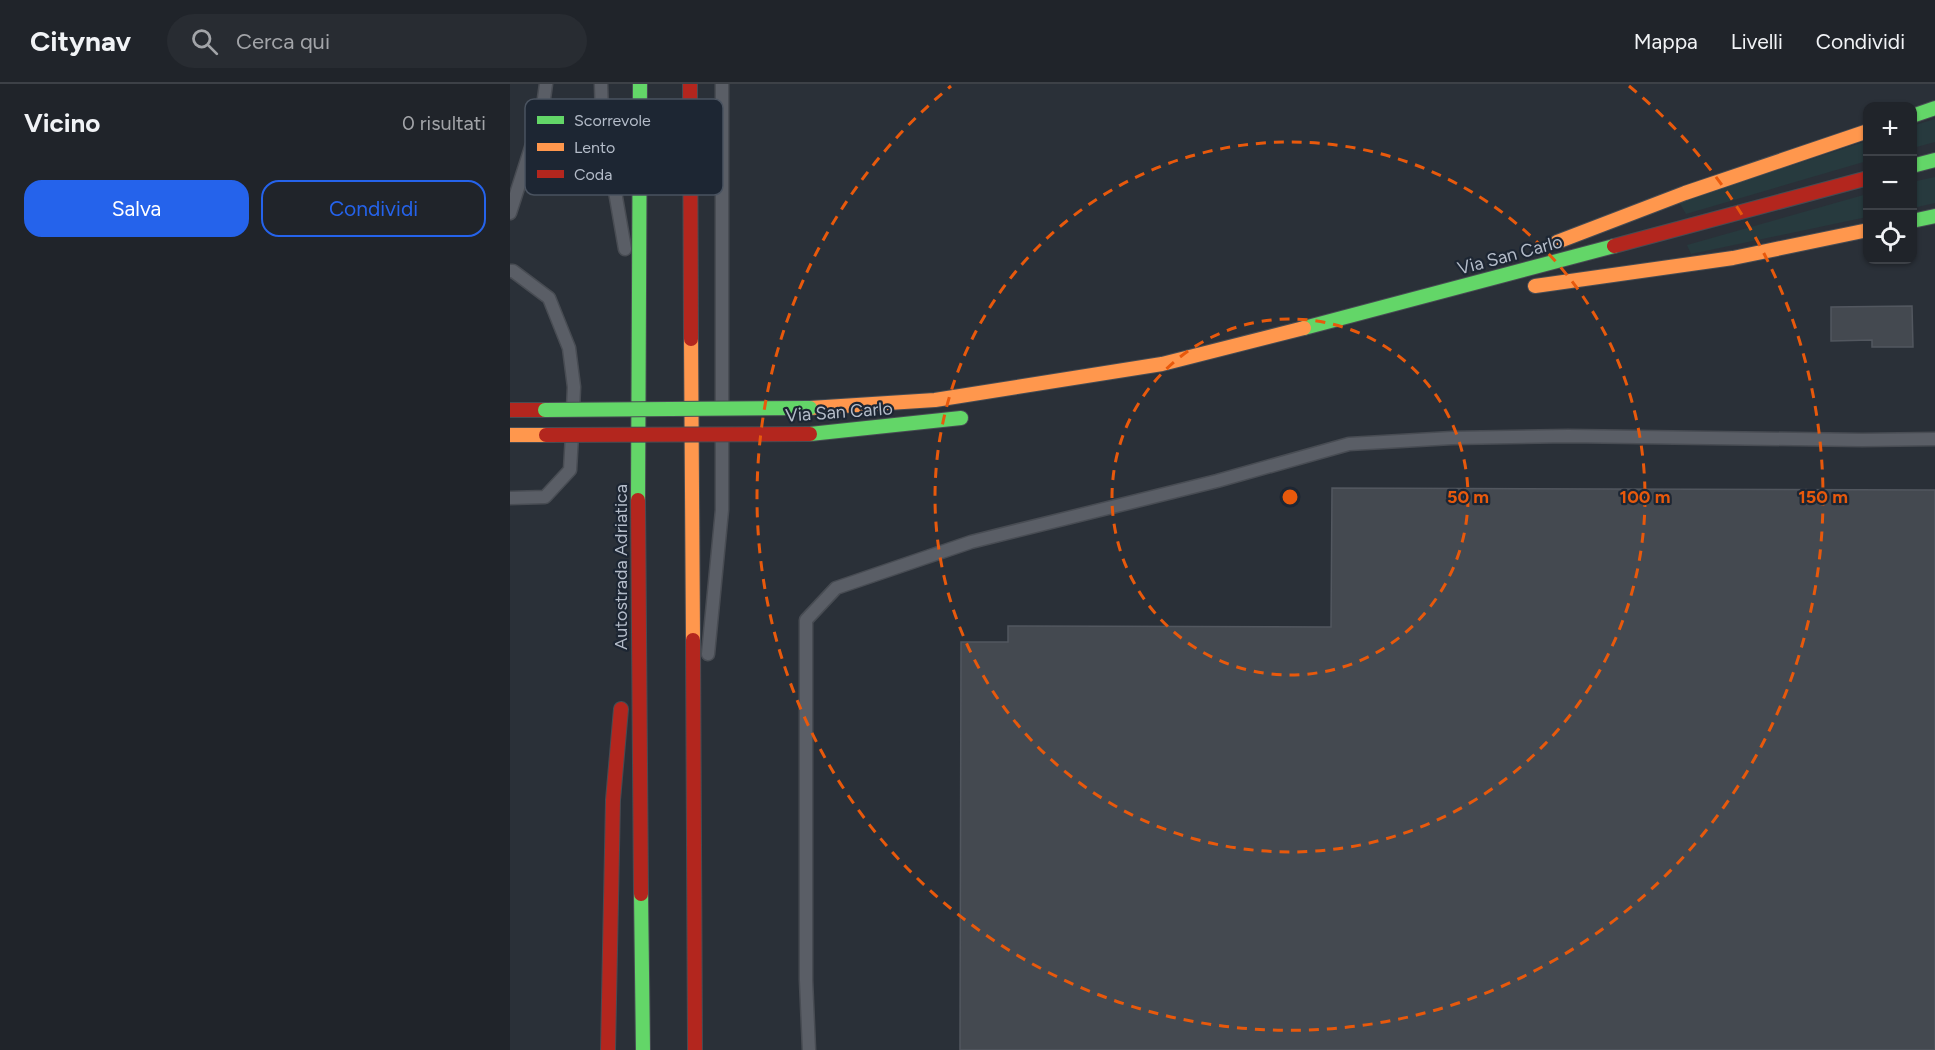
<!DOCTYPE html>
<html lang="it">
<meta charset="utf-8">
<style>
body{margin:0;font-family:Figtree,sans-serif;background:#282c32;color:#f1f3f6}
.controls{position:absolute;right:18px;top:18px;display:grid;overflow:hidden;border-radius:12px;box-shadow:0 2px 4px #0004}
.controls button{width:54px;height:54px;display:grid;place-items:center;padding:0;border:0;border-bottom:2px solid #3d4147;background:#20242a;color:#f1f3f6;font:30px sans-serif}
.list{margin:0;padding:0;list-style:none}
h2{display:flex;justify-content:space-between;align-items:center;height:78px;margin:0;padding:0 24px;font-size:26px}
h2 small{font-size:20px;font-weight:400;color:#a2a4a8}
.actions{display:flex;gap:12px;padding:18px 24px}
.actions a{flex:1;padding:14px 0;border:2px solid #2563eb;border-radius:18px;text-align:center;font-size:21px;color:#2563eb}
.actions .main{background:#2563eb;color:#fff}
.icon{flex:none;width:33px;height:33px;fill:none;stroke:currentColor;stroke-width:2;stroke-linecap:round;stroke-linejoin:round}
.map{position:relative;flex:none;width:1425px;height:966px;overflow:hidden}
header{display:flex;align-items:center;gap:36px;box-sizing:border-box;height:84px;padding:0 30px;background:#20242a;border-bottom:2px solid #3d4147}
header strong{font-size:28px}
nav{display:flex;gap:33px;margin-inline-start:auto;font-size:21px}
.search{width:420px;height:54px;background:#282c32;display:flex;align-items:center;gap:15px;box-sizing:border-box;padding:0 21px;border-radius:33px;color:#a2a4a8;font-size:22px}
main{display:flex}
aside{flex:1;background:#20242a}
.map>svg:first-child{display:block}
.green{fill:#273a3e}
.building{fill:#444950;stroke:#52575f;stroke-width:1.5}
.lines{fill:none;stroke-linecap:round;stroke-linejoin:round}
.lane-casing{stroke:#484c53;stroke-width:15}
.fast-casing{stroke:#474c53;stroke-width:16}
.slow-casing{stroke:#474c53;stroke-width:16}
.jam-casing{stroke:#474c53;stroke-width:16}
.lane{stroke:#5a5e66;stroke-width:12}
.fast{stroke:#63d668;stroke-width:14}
.slow{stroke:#ff974d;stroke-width:14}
.jam{stroke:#b3261e;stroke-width:14}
.fast-bridge-casing{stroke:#474c53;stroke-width:16;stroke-linecap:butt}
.jam-bridge-casing{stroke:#474c53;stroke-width:16;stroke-linecap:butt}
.fast-bridge{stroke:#63d668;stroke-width:14}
.jam-bridge{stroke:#b3261e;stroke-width:14}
.ring{fill:none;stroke:#e8590c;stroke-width:3;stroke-dasharray:10 8}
.labels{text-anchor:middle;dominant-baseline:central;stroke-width:4.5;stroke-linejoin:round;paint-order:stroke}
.street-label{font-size:18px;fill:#b4bcc9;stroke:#1d2633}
.key{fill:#1d2633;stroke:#4a5360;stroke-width:1.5}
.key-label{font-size:16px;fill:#b4bcc9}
.centre{fill:#e8590c;stroke:#1d2633;stroke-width:3}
.ring-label{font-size:18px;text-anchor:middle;font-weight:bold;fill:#e8590c;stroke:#1d2633;stroke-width:4.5;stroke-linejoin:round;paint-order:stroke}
</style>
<header>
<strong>Citynav</strong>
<div class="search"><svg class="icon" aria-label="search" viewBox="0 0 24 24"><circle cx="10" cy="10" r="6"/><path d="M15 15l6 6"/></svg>Cerca qui</div>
<nav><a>Mappa</a><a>Livelli</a><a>Condividi</a></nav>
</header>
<main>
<aside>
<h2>Vicino<small>0 risultati</small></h2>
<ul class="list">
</ul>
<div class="actions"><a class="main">Salva</a><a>Condividi</a></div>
</aside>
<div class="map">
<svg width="1425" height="966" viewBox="0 0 1425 966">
<rect width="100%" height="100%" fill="#2a3038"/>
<g class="green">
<polygon points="1425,35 1425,58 1403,64 1402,42"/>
<polygon points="1357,57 1357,77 1176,130 1169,118"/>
<polygon points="1425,93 1425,119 1403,124 1402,98"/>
<polygon points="1357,110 1357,133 1181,170 1177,161"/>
</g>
<g class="building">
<polygon points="1402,222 1403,263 1362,263 1362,256 1321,257 1321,223"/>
<polygon points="822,404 1425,406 1425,966 450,966 451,558 498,558 498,542 821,543"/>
</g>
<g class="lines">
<g class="lane-casing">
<g id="lane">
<polyline points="91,0 92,33 115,165"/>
<polyline points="212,0 212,324"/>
<polyline points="0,129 32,29 36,0"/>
<polyline points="0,187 3,187 39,214 59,264 64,303 63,325"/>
<polyline points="0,414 35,413 60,386 62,351"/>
<polyline points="198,570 212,426 212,351"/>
<polyline points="299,966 296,896 296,536 326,504 461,458 707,397 839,360 942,354 1058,352 1352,356 1425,355"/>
</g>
</g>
<g class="fast-casing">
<g id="fast">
<polyline points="1402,32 1425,24"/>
<polyline points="1402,82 1425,76"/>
<polyline points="1402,137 1425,132"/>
<polyline points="794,244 1104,162"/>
<polyline points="300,350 451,334"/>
<polyline points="128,416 130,0"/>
<polyline points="131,810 133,966"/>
</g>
</g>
<g class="slow-casing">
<g id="slow">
<polyline points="1047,158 1175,109 1358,47"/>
<polyline points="1025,202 1223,174 1358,146"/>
<polyline points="181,255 183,556"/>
<polyline points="300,324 425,316 652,280 794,244"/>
<polyline points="0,351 36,351"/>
</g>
</g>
<g class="jam-casing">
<g id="jam">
<polyline points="180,0 181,255"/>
<polyline points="1104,162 1358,94"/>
<polyline points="0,326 35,326"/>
<polyline points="128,416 131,810"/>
<polyline points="183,556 185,966"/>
<polyline points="98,966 103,716 111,625"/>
</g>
</g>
<use href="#lane" class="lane"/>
<use href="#fast" class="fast"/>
<use href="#slow" class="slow"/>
<use href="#jam" class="jam"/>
<g class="fast-bridge-casing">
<polyline id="fast-bridge" points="35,326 300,324"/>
</g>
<g class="jam-bridge-casing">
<polyline id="jam-bridge" points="36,351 300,350"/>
</g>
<use href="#fast-bridge" class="fast-bridge"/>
<use href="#jam-bridge" class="jam-bridge"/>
</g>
<g class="ring">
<circle cx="780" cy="413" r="178"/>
<circle cx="780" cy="413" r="355"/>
<path d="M1119 2A533 533 0 1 1 441 2"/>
</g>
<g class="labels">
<g class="street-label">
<text transform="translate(1000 171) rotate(-15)">Via San Carlo</text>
<text transform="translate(329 328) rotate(-4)">Via San Carlo</text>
<text transform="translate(111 483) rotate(-90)">Autostrada Adriatica</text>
</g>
</g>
<rect x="15" y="15" width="198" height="96" rx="9" class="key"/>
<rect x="27" y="32" width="27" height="8" fill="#63d668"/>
<rect x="27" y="59" width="27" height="8" fill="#ff974d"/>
<rect x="27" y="86" width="27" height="8" fill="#b3261e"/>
<g class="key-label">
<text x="64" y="42">Scorrevole</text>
<text x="64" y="69">Lento</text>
<text x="64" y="96">Coda</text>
</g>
<circle cx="780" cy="413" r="9" class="centre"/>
<g class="ring-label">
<text x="958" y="419">50 m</text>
<text x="1135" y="419">100 m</text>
<text x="1313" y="419">150 m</text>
</g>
</svg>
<div class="controls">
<button>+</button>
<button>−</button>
<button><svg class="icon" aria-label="locate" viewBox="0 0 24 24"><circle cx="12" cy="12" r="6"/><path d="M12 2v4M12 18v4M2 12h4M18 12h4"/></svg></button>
</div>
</div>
</main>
